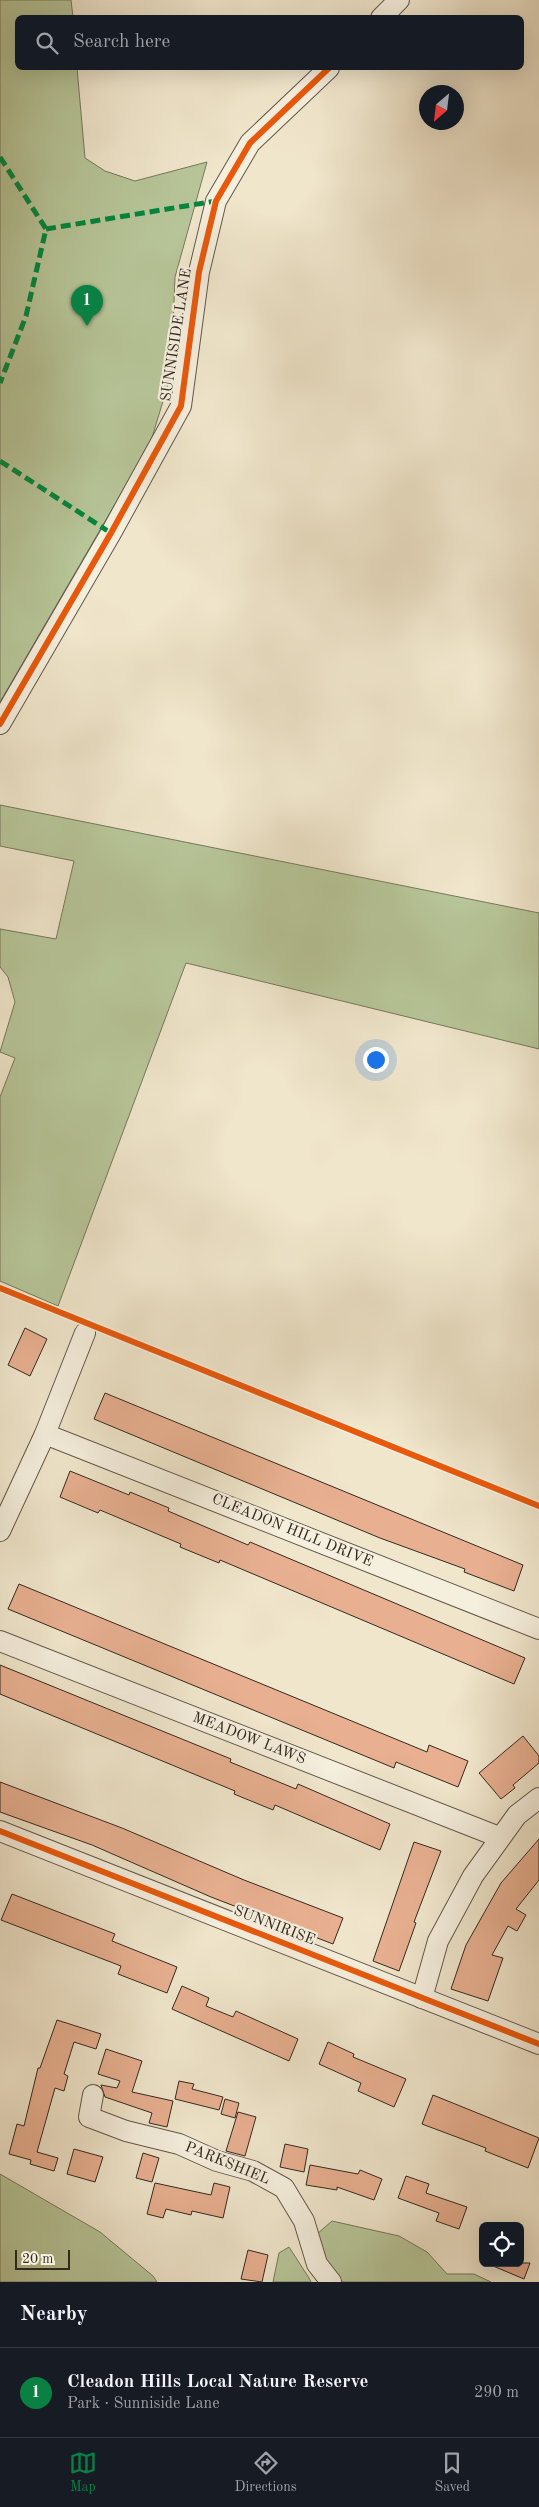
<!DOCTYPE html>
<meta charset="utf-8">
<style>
body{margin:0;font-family:"Old Standard TT",serif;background:#242831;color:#f1f3f6}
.controls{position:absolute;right:15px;bottom:15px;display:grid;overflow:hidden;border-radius:8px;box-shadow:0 5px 20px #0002}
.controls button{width:45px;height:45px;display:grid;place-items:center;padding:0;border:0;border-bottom:1px solid #363941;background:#171b24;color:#f1f3f6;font:25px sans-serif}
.compass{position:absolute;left:419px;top:85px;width:45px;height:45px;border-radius:50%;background:#171b24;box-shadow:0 5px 20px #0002;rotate:208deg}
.scale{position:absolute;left:15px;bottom:12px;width:55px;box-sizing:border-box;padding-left:5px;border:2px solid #34291f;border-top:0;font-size:14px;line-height:18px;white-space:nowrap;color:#34291f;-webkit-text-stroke:4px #f5efde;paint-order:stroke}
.you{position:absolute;left:375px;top:1059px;width:18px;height:18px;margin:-12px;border:4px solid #fff;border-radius:50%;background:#1a73e8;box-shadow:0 0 0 8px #1a73e833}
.badge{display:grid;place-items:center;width:32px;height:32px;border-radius:50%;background:#0b8043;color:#fff;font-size:16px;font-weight:700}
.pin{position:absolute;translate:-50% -41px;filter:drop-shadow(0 1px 2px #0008)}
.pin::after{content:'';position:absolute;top:26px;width:18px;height:15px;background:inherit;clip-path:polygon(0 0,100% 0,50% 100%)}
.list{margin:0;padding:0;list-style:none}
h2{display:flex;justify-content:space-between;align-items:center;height:65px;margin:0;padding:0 20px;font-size:21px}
h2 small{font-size:16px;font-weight:400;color:#9ea1a6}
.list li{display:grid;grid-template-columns:32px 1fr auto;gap:15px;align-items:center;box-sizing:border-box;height:90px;padding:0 20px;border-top:1px solid #363941}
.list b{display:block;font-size:19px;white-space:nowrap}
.list p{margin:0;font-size:16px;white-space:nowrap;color:#9ea1a6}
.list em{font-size:16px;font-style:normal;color:#9ea1a6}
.icon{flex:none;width:28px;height:28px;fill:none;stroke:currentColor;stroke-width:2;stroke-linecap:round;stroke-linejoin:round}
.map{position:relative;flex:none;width:539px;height:2282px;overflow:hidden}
.search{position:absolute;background:#171b24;box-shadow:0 5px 20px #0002;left:15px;right:15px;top:15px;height:55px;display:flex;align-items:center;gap:12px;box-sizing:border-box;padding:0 18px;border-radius:8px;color:#9ea1a6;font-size:19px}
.sheet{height:155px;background:#171b24}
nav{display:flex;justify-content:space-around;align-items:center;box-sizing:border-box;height:70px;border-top:1px solid #363941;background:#171b24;font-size:14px;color:#9ea1a6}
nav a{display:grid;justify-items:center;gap:2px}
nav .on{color:#0b8043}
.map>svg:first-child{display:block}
.green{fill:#b7c699;stroke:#76785c}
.building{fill:#e8b091;stroke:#34291f}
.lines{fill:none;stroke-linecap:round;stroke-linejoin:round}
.street-casing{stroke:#63584a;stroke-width:22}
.street{stroke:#f5efde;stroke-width:20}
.quiet{stroke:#00873e;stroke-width:5;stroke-dasharray:10 5;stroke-linecap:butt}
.cycleway-casing{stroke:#f5efde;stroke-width:9}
.cycleway{stroke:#e8590c;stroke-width:6}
.labels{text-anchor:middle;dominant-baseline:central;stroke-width:4.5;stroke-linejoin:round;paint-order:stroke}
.street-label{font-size:15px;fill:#34291f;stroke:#f5efde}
</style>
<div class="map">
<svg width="539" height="2282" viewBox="0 0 539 2282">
<rect width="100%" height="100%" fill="#f0e6cc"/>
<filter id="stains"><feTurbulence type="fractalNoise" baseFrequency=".004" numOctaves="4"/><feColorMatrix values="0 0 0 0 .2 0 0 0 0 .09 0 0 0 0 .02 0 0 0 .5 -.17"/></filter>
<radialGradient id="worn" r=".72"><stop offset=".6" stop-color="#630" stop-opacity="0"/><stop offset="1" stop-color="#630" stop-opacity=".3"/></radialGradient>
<g class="green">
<polygon points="0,0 71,0 73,17 18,18 18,68 77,68 85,158 105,171 135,181 207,162 175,277 171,375 150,444 0,702"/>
<polygon points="0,805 539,913 539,1049 186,963 58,1306 0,1281 0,1097 15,1058 0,1052 15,1002 8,977 0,967 0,929 56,939 74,861 0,846"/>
<polygon points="0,2174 100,2232 153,2276 157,2282 0,2282"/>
<polygon points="332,2221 399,2236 427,2252 447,2274 474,2274 491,2282 343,2282 327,2264 317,2234"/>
<polygon points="289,2247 309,2278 311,2282 273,2282 279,2253"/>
</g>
<g class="building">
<polygon points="25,1328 47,1339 30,1376 8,1365"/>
<polygon points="105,1393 523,1565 514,1591 464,1572 465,1569 380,1538 94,1419"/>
<polygon points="70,1471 129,1495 130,1492 169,1508 168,1511 248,1545 250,1542 288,1558 525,1658 514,1684 220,1560 219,1563 180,1547 181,1544 100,1510 98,1513 60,1497"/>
<polygon points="19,1584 427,1752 429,1745 468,1761 458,1787 396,1762 394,1768 8,1609"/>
<polygon points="0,1665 231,1759 230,1762 296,1789 298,1784 390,1824 380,1850 275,1805 273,1810 234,1794 235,1791 0,1694"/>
<polygon points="523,1736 539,1756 539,1763 513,1785 515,1788 501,1799 479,1773"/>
<polygon points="0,1782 122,1828 244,1880 343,1918 333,1944 211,1897 92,1845 0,1812"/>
<polygon points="539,1839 539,1880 516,1909 526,1915 517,1931 508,1926 492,1955 503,1958 488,2001 451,1989 466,1945 501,1883"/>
<polygon points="414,1842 441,1851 414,1922 416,1923 399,1971 373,1961"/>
<polygon points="12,1894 115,1934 112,1941 177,1967 167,1993 118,1974 121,1966 1,1920"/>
<polygon points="182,1986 209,1998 206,2006 233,2017 236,2011 298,2039 289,2061 172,2009"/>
<polygon points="57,2020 101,2034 96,2049 74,2042 64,2074 68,2076 64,2091 55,2088 37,2152 58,2158 54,2171 30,2164 31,2160 9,2154 17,2124 24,2126 38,2068 40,2068"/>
<polygon points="328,2042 354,2054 353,2057 406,2079 394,2107 358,2091 361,2083 319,2064"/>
<polygon points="106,2049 142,2061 132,2092 173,2101 167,2127 149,2123 152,2113 105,2097 101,2085 117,2088 120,2081 98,2074"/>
<polygon points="179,2081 194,2084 192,2089 223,2097 219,2110 175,2099"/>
<polygon points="433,2095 539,2138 528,2168 485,2151 486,2148 422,2124"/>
<polygon points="225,2099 239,2103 235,2118 221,2114"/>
<polygon points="238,2112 256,2117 245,2156 226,2151"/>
<polygon points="285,2144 308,2149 304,2172 280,2167"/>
<polygon points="74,2149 103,2157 95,2182 67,2174"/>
<polygon points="143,2153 159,2158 152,2182 136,2178"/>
<polygon points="310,2165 358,2174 360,2170 382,2179 374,2200 337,2187 337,2190 306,2185"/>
<polygon points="406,2176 429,2184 426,2193 467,2207 459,2229 436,2221 439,2213 398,2198"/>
<polygon points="155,2183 211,2195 214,2183 230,2187 223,2218 192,2211 191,2215 166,2209 163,2218 147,2214"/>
<polygon points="248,2250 268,2255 262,2282 241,2279"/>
<polygon points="486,2263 530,2263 524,2279"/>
</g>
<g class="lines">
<g class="street-casing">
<g id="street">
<polyline points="381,18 399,0"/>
<polyline points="0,724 111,533 181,406 199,272 216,201 250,143 329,68"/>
<polyline points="45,1434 539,1629"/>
<polyline points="0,1531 45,1434 85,1333"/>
<polyline points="0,1641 499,1837"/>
<polyline points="0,1831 539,2044"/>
<polyline points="422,1998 438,1941 473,1876 517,1815 539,1798"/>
<polyline points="93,2095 89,2117 126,2131 179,2144 217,2161 253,2171 284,2188 304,2221 317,2264 331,2282"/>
</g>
</g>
<use href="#street" class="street"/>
<g class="quiet">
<polyline points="0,157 46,229 26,316 0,383"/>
<polyline points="46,229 216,201"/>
<polyline points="0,461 111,533"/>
</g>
<g class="cycleway-casing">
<g id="cycleway">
<polyline points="0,724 111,533 181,406 199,272 216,201 250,143 329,68"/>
<polyline points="0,1288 539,1506"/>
<polyline points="0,1831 539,2044"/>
</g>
</g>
<use href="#cycleway" class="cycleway"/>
</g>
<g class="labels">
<g class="street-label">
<text transform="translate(177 335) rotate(-81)">SUNNISIDE LANE</text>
<text transform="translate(292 1531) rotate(22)">CLEADON HILL DRIVE</text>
<text transform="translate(249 1739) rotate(21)">MEADOW LAWS</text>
<text transform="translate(274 1926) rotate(21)">SUNNIRISE</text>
<text transform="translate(227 2164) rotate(22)">PARKSHIEL</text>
</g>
</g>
<rect width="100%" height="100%" filter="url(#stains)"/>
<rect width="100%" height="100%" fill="url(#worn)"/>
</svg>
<div class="controls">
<button><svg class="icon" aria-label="locate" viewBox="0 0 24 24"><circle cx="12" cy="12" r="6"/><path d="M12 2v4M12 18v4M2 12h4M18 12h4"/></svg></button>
</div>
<svg class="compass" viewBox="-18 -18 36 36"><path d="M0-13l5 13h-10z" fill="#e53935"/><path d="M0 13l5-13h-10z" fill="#9ea1a6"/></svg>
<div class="scale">20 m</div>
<div class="you"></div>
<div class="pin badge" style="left:87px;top:326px">1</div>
<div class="search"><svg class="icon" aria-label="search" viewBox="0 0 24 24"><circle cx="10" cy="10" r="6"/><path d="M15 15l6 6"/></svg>Search here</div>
</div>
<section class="sheet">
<h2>Nearby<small></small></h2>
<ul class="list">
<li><span class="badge">1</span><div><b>Cleadon Hills Local Nature Reserve</b><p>Park · Sunniside Lane</p></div><em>290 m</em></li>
</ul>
</section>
<nav>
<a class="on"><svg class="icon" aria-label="map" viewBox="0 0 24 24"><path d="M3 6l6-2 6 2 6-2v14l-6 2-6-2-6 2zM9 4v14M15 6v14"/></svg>Map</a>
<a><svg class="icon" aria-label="directions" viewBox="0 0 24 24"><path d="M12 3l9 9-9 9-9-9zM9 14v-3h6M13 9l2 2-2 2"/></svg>Directions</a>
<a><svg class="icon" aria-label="saved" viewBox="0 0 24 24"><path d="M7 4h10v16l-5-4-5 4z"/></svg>Saved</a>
</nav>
